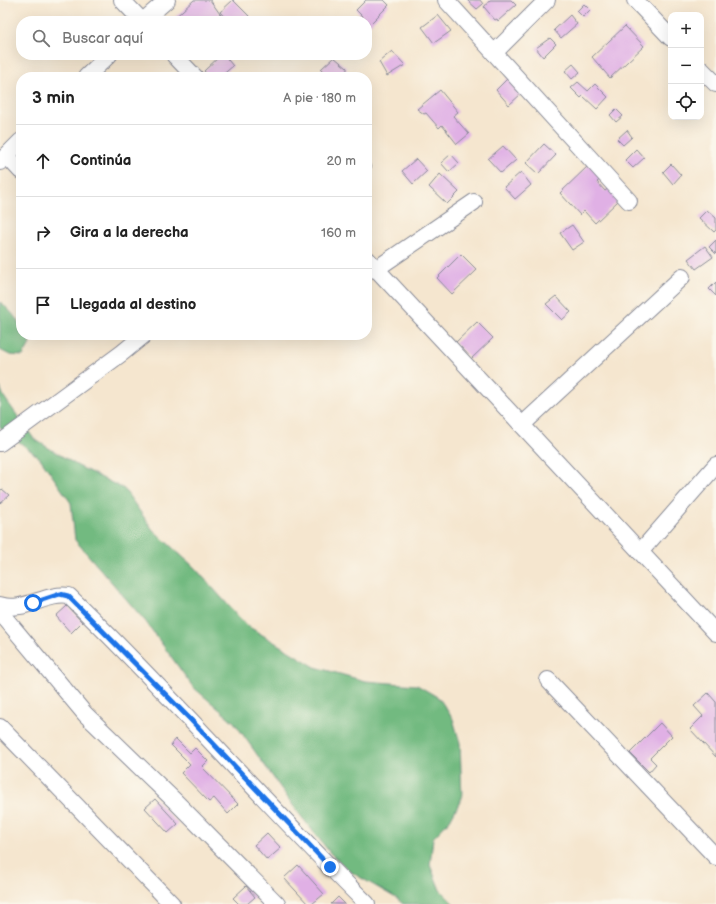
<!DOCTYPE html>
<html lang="es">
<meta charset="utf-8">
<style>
body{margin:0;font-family:"Balsamiq Sans",sans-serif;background:#f2f2f2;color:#222}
.controls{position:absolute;right:12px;top:12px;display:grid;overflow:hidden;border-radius:8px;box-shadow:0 4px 16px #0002}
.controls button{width:36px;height:36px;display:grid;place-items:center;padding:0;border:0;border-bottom:1px solid #e0e0e0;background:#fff;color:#222;font:20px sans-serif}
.stop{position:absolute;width:12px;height:12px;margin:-9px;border:3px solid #1a73e8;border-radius:50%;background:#fff}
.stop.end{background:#1a73e8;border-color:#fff;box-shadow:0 1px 4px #0008}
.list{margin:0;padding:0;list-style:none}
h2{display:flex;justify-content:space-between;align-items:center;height:52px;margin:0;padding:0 16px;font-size:17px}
h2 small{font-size:13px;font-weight:400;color:#767676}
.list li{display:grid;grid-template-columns:26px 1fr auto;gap:12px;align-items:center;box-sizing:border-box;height:72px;padding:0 16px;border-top:1px solid #e0e0e0}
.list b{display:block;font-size:15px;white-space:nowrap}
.list em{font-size:13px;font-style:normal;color:#767676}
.icon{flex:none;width:22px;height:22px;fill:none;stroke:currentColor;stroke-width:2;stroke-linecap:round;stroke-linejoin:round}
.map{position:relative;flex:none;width:716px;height:904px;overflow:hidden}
.search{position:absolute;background:#fff;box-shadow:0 4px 16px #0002;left:16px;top:16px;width:356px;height:44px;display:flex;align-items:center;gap:10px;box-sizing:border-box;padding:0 14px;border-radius:16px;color:#767676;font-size:15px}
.panel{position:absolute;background:#fff;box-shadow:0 4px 16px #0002;left:16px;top:72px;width:356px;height:268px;border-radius:16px}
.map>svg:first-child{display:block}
.forest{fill:#72ba80;stroke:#46746f}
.building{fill:#e0b0e5}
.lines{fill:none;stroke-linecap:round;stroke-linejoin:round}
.minor-casing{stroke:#888a96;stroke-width:18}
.minor{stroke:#fff;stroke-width:16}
.route{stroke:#1a73e8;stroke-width:5}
</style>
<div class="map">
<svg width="716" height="904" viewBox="0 0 716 904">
<rect width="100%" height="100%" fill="#fbf7ec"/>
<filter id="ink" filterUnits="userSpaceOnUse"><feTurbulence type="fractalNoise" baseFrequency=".025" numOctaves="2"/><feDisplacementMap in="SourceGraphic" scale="8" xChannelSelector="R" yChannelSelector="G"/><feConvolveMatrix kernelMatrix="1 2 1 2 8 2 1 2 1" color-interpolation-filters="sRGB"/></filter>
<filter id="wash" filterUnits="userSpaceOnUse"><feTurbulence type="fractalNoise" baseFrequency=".012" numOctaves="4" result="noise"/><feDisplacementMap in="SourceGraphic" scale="16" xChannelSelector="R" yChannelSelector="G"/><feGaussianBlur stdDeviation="0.9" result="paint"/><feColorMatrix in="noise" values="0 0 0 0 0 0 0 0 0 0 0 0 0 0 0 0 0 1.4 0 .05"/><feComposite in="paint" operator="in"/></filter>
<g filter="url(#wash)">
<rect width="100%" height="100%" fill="#f5e6cf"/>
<g class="forest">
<path d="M0 302C11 311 21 321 21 335H26L30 344 23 356 10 355 0 350Z"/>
<polygon points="0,387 4,397 34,439 78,466 124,489 153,530 194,567 246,625 315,667 365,681 417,685 439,698 453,719 460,743 462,798 450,820 433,838 430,865 440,890 454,904 403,904 396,898 351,872 331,854 297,811 234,722 193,687 146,622 75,540 71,503 40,458 0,427"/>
</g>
<g id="blocks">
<g class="building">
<polygon points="194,0 210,0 225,21 171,21"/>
<polygon points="233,0 254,21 228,21 220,12"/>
<polygon points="366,0 384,0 389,5 370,24 356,10"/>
<polygon points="467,0 480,0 483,4 477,9"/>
<polygon points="490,0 511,0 516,5 498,21 497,19 495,20 484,7"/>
<polygon points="584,4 590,10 583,17 577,11"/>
<polygon points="438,15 451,31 434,43 422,27"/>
<polygon points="570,15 577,24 561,38 554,30"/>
<polygon points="625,26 644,46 610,78 592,57"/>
<polygon points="550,38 556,44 543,57 536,48"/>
<polygon points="392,51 405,65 387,76 379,62"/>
<polygon points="221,55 224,55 233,66 220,77 210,77 204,71"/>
<polygon points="334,57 347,68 347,70 339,77 328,77 321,69"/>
<polygon points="573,64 580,72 572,79 565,71"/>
<polygon points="508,78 522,93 509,105 496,90"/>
<polygon points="578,82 588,91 595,84 608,97 597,109 583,96 581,98 571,88"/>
<polygon points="440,90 458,112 453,116 469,134 457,144 442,125 439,128 426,113 424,114 417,109"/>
<polygon points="616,109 623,116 616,122 610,115"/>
<polygon points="627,130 632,137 623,145 617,139"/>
<polygon points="544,144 556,155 538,174 526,163"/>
<polygon points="503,146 516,160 501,173 488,159"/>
<polygon points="636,149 644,158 633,168 625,160"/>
<polygon points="451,154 459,163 449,172 441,163"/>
<polygon points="416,159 427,171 413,184 402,171"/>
<polygon points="367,161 372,167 367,172"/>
<polygon points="590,164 602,178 597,182 605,191 609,188 619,200 595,223 584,211 580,215 560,193"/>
<polygon points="671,164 681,175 673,184 663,172"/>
<polygon points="521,172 531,185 515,199 504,187"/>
<polygon points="440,174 459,192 447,204 429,187"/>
<polygon points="707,210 716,218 716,230 714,232 699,218"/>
<polygon points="572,225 584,242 572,250 560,233"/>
<polygon points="716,240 716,254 709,247"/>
<polygon points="705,246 713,257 696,269 688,259"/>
<polygon points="461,254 477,270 452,294 437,278"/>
<polygon points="716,282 716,296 709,289"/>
<polygon points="556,296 571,312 562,320 546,304"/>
<polygon points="477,322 493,338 471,359 455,343"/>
<polygon points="2,489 9,495 0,503 0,491"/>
<polygon points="67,606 82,622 71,633 56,616"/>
<polygon points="708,693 716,702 716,757 690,729 703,716 694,706"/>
<polygon points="660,723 672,736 650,758 656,764 649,772 630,753"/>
<polygon points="176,739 190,753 195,748 208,761 202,767 238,804 228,814 214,798 209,802 181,773 190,764 171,745"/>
<polygon points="155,799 178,824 168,833 145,808"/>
<polygon points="267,833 281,848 267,860 254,845"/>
<polygon points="298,865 324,894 312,904 308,904 284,878"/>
<polygon points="246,886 255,897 247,904 239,904 233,898"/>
<polygon points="338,897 345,904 331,904"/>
</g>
</g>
</g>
<g filter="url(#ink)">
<use href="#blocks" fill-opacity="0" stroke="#888a96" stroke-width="1"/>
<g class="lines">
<g class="minor-casing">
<g id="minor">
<polyline points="122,0 142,21"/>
<polyline points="446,0 629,201"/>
<polyline points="635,0 671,38"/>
<polyline points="143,21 167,0"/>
<polyline points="494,53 547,0"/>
<polyline points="174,55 195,77"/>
<polyline points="701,69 716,84"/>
<polyline points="86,77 109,55"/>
<polyline points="7,156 21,171"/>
<polyline points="0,162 21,141"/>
<polyline points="367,259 716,633"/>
<polyline points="367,270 376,269 474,202"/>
<polyline points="522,425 682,277"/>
<polyline points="0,443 122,353 144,335"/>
<polyline points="640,552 716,465"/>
<path d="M0 605C24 613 46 592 69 596 172 695 265 804 367 904"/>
<polyline points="0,612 85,714 176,802 277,904"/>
<polyline points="548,680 716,857"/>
<polyline points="0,727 172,904"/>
</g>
</g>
<use href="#minor" class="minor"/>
</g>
</g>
<g class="lines" filter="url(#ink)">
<polyline class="route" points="33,603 60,594 68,596 191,720 330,867"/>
</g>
</svg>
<div class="controls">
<button>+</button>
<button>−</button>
<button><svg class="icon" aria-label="locate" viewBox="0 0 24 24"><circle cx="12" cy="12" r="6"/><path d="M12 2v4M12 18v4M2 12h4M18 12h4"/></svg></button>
</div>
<div class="stop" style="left:33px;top:603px"></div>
<div class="stop end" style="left:330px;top:867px"></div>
<div class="search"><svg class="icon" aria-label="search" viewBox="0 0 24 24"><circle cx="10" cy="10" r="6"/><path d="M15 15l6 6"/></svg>Buscar aquí</div>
<section class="panel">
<h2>3 min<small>A pie · 180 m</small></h2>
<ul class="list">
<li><svg class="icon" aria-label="ahead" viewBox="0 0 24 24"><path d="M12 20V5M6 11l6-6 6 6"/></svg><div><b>Continúa</b></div><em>20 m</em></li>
<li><svg class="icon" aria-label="right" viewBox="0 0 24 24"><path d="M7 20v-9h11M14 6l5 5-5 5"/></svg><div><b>Gira a la derecha</b></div><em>160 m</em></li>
<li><svg class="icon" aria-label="arrive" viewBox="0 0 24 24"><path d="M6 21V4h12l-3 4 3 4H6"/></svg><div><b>Llegada al destino</b></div></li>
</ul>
</section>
</div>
